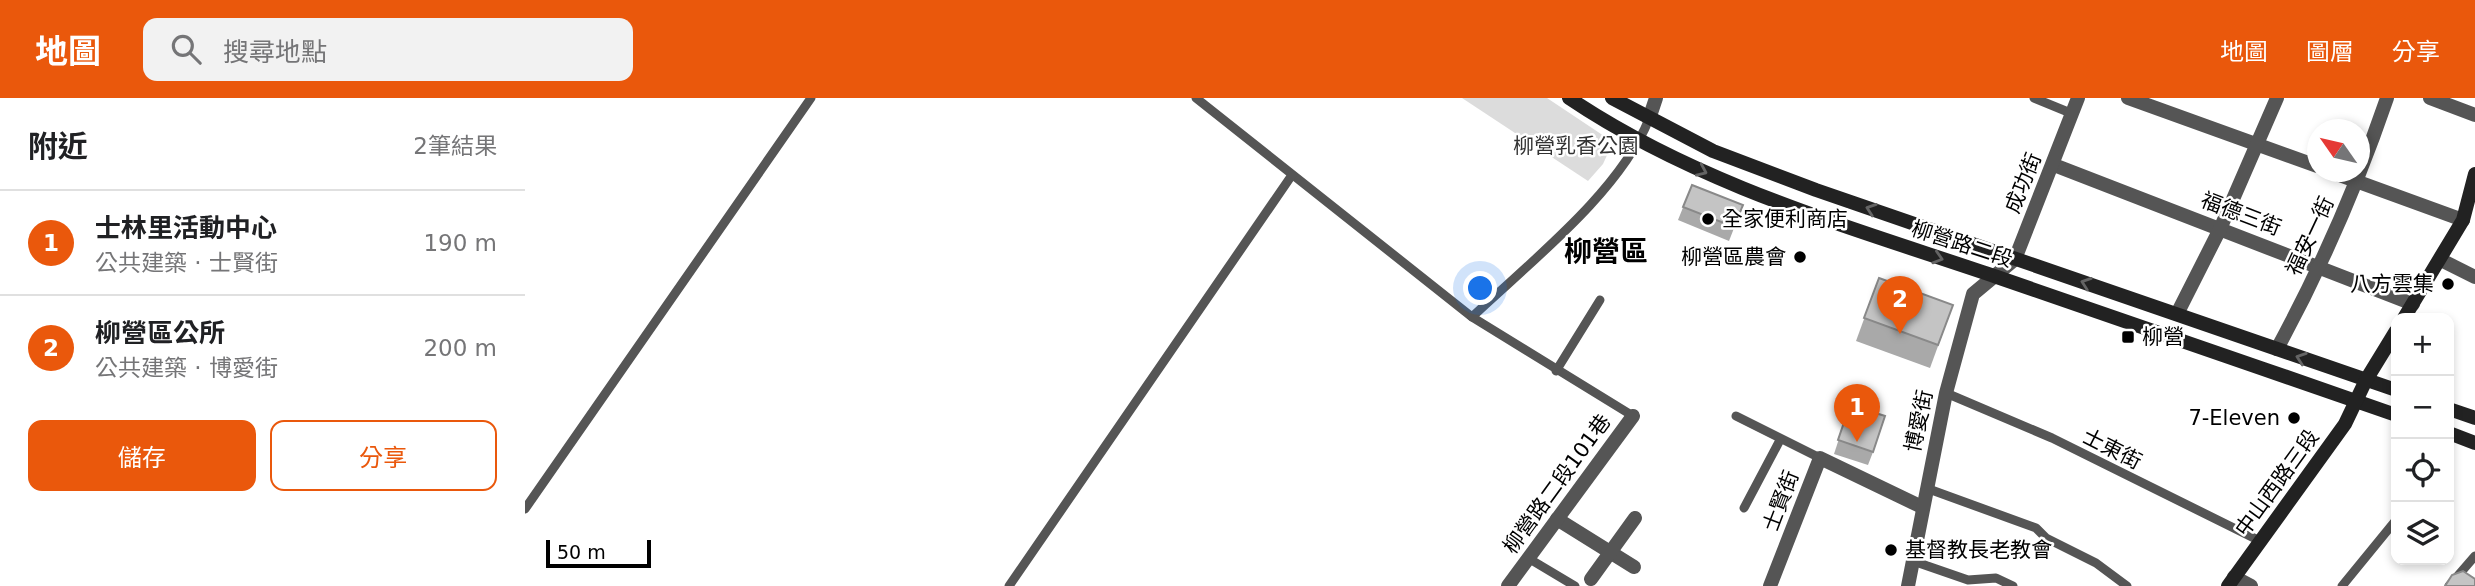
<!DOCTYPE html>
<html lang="zh-TW">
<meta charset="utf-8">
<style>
body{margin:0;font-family:"DejaVu Sans","Noto Sans TC",sans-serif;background:#f2f2f2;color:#202124}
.controls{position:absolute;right:21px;bottom:21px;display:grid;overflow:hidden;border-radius:14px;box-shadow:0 4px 10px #0003}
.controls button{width:63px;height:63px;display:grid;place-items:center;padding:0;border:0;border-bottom:2px solid #e0e0e0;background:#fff;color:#202124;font:35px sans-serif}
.compass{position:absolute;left:1782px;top:21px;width:63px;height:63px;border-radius:50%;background:#fff;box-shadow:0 4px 10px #0003;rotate:304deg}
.scale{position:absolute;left:21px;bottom:18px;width:105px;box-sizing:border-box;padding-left:7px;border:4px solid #000;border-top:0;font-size:19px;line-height:24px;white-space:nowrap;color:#000;-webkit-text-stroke:5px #fff;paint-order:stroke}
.you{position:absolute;left:956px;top:191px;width:24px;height:24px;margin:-18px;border:5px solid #fff;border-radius:50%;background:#1a73e8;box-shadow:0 0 0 10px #1a73e833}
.badge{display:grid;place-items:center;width:46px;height:46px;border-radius:50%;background:#ea580c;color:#fff;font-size:23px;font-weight:700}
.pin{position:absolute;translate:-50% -58px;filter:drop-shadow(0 2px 4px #0008)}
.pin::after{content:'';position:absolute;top:37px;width:24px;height:21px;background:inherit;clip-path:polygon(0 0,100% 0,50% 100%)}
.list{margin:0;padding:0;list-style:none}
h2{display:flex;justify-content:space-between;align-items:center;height:91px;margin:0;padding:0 28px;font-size:30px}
h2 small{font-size:23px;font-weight:400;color:#757577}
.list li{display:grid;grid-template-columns:46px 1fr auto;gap:21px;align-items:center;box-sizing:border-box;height:105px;padding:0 28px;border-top:2px solid #e0e0e0}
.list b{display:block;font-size:26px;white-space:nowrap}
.list p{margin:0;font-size:23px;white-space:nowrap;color:#757577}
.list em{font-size:23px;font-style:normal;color:#757577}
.actions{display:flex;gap:14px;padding:21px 28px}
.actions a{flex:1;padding:16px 0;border:2px solid #ea580c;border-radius:14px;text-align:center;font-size:24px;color:#ea580c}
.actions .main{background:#ea580c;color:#fff}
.icon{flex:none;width:38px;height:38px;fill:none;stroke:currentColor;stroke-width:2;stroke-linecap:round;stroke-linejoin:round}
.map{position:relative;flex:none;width:1950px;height:488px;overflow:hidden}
header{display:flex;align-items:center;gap:42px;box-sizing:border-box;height:98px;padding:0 35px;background:#ea580c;color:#fff}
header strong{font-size:33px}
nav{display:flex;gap:38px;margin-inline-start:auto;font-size:24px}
.search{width:490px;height:63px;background:#f2f2f2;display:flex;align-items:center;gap:18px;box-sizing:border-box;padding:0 24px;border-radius:14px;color:#757577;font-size:26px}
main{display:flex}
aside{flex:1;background:#fff}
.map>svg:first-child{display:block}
.green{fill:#dcdcdc}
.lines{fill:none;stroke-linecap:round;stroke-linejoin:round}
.lane{stroke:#555;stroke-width:9}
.street{stroke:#555;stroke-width:14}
.secondary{stroke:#222;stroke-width:14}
.wall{fill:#a9a9a9}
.building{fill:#c4c4c4;stroke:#898989;stroke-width:2}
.oneway{stroke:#646464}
.poi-dot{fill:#000;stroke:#fff;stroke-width:2.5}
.labels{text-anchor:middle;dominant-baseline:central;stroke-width:5;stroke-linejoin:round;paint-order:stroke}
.park-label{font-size:21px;fill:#333;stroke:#fff}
.street-label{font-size:21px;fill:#000;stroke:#fff}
.poi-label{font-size:21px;fill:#000;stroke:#fff;text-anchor:start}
.district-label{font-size:28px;font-weight:bold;fill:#000;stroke:#fff}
</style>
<header>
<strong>地圖</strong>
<div class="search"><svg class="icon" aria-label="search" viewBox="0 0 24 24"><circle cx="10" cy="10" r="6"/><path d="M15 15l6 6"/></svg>搜尋地點</div>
<nav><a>地圖</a><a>圖層</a><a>分享</a></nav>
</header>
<main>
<aside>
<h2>附近<small>2筆結果</small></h2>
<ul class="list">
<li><span class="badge">1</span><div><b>士林里活動中心</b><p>公共建築 · 士賢街</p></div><em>190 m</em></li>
<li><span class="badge">2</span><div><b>柳營區公所</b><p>公共建築 · 博愛街</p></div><em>200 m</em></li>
</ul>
<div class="actions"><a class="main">儲存</a><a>分享</a></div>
</aside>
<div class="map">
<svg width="1950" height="488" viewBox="0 0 1950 488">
<rect width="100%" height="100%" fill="#fff"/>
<polygon class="green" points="937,0 1022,0 1088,44 1078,66 1063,83"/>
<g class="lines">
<g class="lane">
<polyline points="671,0 947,219"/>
<polyline points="1509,0 1548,16"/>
<polyline points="1031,273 1075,202"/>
<polyline points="1421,295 1527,340 1735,443"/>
<path d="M1108 318 947 219C1004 165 1095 94 1124 21"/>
<polyline points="1211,318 1295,360"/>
<polyline points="1401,390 1511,430 1521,440 1571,465 1602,488"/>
<polyline points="1219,410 1255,342"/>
<polyline points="0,411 286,0"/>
<polyline points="1003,460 1050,488"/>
<polyline points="1388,463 1443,482 1471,480 1488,488"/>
<polyline points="484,488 767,77"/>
<polyline points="1817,488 1871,422"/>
<polyline points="1924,488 1950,458"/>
</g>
<g class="street">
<polyline points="1603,0 1792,68"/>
<polyline points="1905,0 1950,17"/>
<polyline points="1124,21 1131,0"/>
<polyline points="1529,67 1888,206"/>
<polyline points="1806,74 1938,122"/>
<polyline points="1916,162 1950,179"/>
<polyline points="1652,216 1695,131 1752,0"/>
<path d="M1752 251C1796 170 1832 88 1862 0"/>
<polyline points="1032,421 1109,469"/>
<polyline points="1709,479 1726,488"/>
<polyline points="1066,481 1110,420"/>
<polyline points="983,488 1108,318"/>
<polyline points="1245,488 1295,360 1397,409"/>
<polyline points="1383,488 1421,295 1448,196 1490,161 1553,0"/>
</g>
<g class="secondary">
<path d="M1044 0C1173 87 1325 129 1472 179 1605 224 1738 271 1871 317"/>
<polyline points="1087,0 1188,53 1291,92 1871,292"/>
<polyline points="1879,220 1938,122 1950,76"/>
<polyline points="1924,311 1950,320"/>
<polyline points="1924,335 1950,345"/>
<polyline points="1703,488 1820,326 1841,282 1871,233"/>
</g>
</g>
<g class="wall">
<polygon points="1167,87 1218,107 1204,143 1153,122"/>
<polygon points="1354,180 1428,207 1405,270 1331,243"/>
<polygon points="1325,307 1348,354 1343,367 1309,356"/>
</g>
<g class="building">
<polygon points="1167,87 1218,107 1209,129 1158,109"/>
<polygon points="1354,180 1428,207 1413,247 1339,220"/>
<polygon points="1325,307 1360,318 1348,354 1313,342"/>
<polygon points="1938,473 1950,481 1950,488 1920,488 1927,477"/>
</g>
<defs><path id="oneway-chevron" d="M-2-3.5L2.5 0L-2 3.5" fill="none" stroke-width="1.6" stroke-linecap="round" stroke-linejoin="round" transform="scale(1.75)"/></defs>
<g class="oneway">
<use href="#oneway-chevron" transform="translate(1177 73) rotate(24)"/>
<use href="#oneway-chevron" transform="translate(1346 111) rotate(-161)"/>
<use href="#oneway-chevron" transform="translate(1413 160) rotate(17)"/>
<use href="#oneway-chevron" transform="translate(1561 185) rotate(-161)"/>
<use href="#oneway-chevron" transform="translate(1776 260) rotate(-161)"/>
</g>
<g class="poi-dot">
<circle cx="1183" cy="121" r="7"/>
<circle cx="1275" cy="159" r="7"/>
<circle cx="1923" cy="186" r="7"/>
<rect x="1596" y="232" width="14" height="14" rx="3.5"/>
<circle cx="1769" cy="320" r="7"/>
<circle cx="1366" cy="452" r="7"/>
</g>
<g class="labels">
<g class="park-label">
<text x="1051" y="48">柳營乳香公園</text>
</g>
<g class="street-label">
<text transform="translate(1498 85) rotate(-68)">成功街</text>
<text transform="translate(1716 116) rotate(21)">福德三街</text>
<text transform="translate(1785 138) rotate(-65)">福安一街</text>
<text transform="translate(1437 146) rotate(18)">柳營路二段</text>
<text transform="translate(1394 323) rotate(-78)">博愛街</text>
<text transform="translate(1587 351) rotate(27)">士東街</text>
<text transform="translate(1752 385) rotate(-54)">中山西路三段</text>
<text transform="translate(1032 386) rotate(-54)">柳營路二段101巷</text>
<text transform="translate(1256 403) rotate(-69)">士賢街</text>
</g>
<g class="poi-label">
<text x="1197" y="121">全家便利商店</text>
<text x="1261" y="159" text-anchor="end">柳營區農會</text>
<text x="1909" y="186" text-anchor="end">八方雲集</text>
<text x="1617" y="239">柳營</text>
<text x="1755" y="320" text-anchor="end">7-Eleven</text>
<text x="1380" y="452">基督教長老教會</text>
</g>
<g class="district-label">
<text x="1081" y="153">柳營區</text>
</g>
</g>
</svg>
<div class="controls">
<button>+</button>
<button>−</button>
<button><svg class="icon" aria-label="locate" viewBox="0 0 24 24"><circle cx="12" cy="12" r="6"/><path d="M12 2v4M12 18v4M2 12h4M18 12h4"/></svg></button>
<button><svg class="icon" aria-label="layers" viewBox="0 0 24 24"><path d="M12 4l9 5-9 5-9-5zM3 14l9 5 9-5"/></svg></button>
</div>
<svg class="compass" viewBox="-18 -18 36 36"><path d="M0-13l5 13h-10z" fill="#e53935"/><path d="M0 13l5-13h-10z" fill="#757577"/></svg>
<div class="scale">50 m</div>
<div class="you"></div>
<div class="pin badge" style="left:1332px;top:344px">1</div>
<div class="pin badge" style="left:1375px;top:236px">2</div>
</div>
</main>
